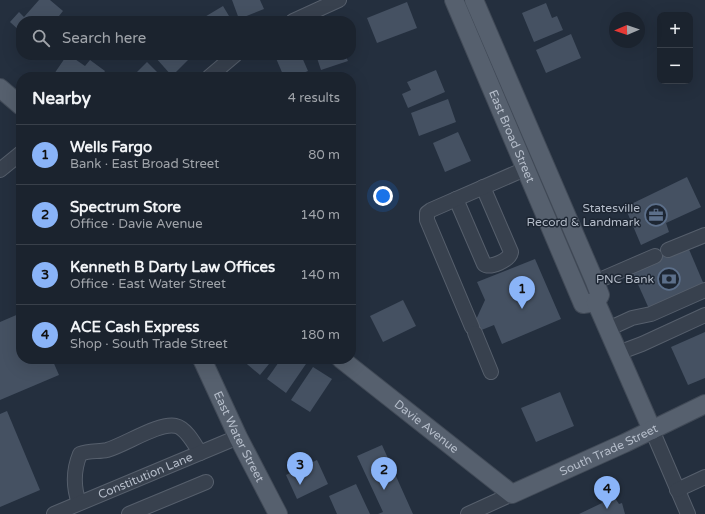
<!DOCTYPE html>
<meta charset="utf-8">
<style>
body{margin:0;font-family:"Varela Round",sans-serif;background:#242b36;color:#f1f3f6}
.controls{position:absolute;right:12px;top:12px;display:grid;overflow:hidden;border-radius:8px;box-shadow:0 4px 16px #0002}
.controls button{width:36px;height:36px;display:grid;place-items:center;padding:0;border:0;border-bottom:1px solid #39404a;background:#1b232e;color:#f1f3f6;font:20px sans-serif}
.compass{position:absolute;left:609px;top:12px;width:36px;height:36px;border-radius:50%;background:#1b232e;box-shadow:0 4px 16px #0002;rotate:268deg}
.you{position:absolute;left:383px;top:196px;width:14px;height:14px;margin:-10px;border:3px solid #fff;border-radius:50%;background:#1a73e8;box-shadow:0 0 0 6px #1a73e833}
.badge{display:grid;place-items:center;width:26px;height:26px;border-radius:50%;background:#8ab4f8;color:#111;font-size:13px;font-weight:700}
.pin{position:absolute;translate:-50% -33px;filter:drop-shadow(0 1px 2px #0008)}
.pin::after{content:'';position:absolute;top:21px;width:14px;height:12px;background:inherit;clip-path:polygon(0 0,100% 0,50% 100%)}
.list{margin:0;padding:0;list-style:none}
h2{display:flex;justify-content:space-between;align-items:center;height:52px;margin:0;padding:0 16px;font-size:17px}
h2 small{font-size:13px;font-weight:400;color:#a0a4aa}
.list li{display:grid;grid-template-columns:26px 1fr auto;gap:12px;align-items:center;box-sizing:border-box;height:60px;padding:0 16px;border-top:1px solid #39404a}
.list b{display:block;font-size:15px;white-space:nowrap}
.list p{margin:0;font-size:13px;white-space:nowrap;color:#a0a4aa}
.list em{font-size:13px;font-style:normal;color:#a0a4aa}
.icon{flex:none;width:22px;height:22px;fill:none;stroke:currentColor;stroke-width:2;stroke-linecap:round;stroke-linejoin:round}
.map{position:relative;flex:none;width:705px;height:514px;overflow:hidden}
.search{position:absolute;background:#1b232e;box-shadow:0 4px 16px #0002;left:16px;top:16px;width:340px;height:44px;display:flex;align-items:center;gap:10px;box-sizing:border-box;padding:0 14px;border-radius:16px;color:#a0a4aa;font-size:15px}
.panel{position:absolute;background:#1b232e;box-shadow:0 4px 16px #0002;left:16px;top:72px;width:340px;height:292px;border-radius:16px}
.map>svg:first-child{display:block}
.building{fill:#455162}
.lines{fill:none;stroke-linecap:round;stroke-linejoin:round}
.minor-casing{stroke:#565f6c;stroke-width:16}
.major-casing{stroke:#414a57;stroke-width:20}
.minor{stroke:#38414e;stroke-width:14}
.major{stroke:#56606e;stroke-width:18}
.labels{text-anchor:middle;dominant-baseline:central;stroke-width:3;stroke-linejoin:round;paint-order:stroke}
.street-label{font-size:12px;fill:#b4bcc9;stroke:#1d2633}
.poi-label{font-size:12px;fill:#b4bcc9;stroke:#1d2633;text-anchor:end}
</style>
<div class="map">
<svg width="705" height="514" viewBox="0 0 705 514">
<rect width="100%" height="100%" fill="#242f3e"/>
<g class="building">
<polygon points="39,0 50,0 63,11 55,21 21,21 21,32 10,22 19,12 24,17"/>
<polygon points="232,0 260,0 264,9 239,19"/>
<polygon points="407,2 417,28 377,43 367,18"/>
<polygon points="546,3 552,18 557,16 563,30 534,42 522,13"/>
<polygon points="223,6 232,21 198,21"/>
<polygon points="571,34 581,58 546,73 536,50"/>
<polygon points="67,55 69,55 85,66 90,60 105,71 101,77 52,77"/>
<polygon points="157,55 187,55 190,58 172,76 155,57"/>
<polygon points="277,55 301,55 308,71 301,74 302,77 284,77 275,56"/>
<polygon points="316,55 345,55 348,61 321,70"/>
<polygon points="147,62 162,77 132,77"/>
<polygon points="436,70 445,92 408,108 402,94 411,90 407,82"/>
<polygon points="448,99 456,122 419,136 411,113"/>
<polygon points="458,132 471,161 445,172 433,143"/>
<polygon points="687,177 701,207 666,223 669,232 641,245 625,207"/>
<polygon points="688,247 705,287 650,311 632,271 654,254 667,248"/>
<polygon points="535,259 561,319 502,344 494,325 469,335 485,300 477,282"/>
<polygon points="403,300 416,326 383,342 370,316"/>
<polygon points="21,313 21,359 52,359 59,375 0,400 0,322"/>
<polygon points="705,332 705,378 688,385 671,347"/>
<polygon points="241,359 273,359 260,375"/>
<polygon points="281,359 305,359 308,361 286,393 267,379"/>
<polygon points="313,367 332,379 310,412 291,400"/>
<polygon points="560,392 574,426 536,442 521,408"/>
<polygon points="7,411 40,490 0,507 0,414"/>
<polygon points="382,445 413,514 378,514 383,512 357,456"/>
<polygon points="317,460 328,484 297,499 286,475"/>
<polygon points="356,484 370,514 337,514 329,496"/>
<polygon points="609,498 615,498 619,504 622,503 625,514 579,514 602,503 601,501"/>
</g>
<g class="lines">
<g class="minor-casing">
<g id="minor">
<polyline points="293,21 339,0"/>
<polyline points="209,77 235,55"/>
<polyline points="0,170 21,153"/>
<path d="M456 199 484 264C490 269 510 260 511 252L483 187"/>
<polyline points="668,250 705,235"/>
<polyline points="595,282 655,256"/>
<polyline points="472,327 427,220 427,213 431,210 525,169"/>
<polyline points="608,329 632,318 651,314 705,290"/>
<polyline points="475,333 491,372"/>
<polyline points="618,353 642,344 705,315"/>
<polyline points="652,430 688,514"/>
<polyline points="677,490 705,477"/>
<path d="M79 503C73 486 73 471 80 454 89 450 99 452 107 450 125 445 159 422 176 426 186 428 195 445 200 453"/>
<path id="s1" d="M54 514 238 437"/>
<polyline points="129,514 206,482"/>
<polyline points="468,514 512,494"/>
</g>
</g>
<g class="major-casing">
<g id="major">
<path id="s2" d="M454 0 583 304 596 302"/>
<polyline points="474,0 595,282 600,295 596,302 652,430"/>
<polyline points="0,88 21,106"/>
<path id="s3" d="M202 359 238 437 278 514"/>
<path id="s4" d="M341 359 512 494 625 443 705 404"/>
</g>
</g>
<use href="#minor" class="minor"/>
<use href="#major" class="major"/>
</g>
<defs>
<g id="office-ring" transform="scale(1.15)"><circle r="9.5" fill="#1d2633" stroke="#5c6f8a" stroke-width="1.5"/><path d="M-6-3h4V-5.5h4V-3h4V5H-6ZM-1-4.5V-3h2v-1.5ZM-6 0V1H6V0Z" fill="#5c6f8a"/></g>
<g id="bank-ring" transform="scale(1.15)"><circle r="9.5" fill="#1d2633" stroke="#5c6f8a" stroke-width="1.5"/><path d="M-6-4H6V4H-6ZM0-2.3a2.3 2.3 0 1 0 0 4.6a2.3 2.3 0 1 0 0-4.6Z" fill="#5c6f8a"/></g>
</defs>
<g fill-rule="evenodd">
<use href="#office-ring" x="656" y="215"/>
<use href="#bank-ring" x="669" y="279"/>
</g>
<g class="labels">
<g class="street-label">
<text stroke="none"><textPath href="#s2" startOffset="148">East Broad Street</textPath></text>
<text stroke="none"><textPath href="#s4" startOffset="109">Davie Avenue</textPath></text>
<text stroke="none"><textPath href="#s3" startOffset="86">East Water Street</textPath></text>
<text stroke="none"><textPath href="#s4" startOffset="324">South Trade Street</textPath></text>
<text stroke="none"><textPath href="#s1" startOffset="99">Constitution Lane</textPath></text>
</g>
<g class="poi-label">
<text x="640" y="208">Statesville<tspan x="640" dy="14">Record &amp; Landmark</tspan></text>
<text x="654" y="279">PNC Bank</text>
</g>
</g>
</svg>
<div class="controls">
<button>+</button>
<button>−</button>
</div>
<svg class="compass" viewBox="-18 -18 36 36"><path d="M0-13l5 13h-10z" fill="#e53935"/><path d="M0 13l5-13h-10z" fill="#a0a4aa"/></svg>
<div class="you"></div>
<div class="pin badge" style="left:522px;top:309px">1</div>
<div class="pin badge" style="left:384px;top:490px">2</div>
<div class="pin badge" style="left:300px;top:485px">3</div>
<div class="pin badge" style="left:607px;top:509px">4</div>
<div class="search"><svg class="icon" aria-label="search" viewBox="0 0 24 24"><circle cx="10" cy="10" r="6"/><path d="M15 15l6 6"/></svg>Search here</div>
<section class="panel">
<h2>Nearby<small>4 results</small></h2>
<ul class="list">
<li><span class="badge">1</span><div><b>Wells Fargo</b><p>Bank · East Broad Street</p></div><em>80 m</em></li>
<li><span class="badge">2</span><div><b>Spectrum Store</b><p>Office · Davie Avenue</p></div><em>140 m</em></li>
<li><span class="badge">3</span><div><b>Kenneth B Darty Law Offices</b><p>Office · East Water Street</p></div><em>140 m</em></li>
<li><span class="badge">4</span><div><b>ACE Cash Express</b><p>Shop · South Trade Street</p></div><em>180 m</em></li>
</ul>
</section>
</div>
